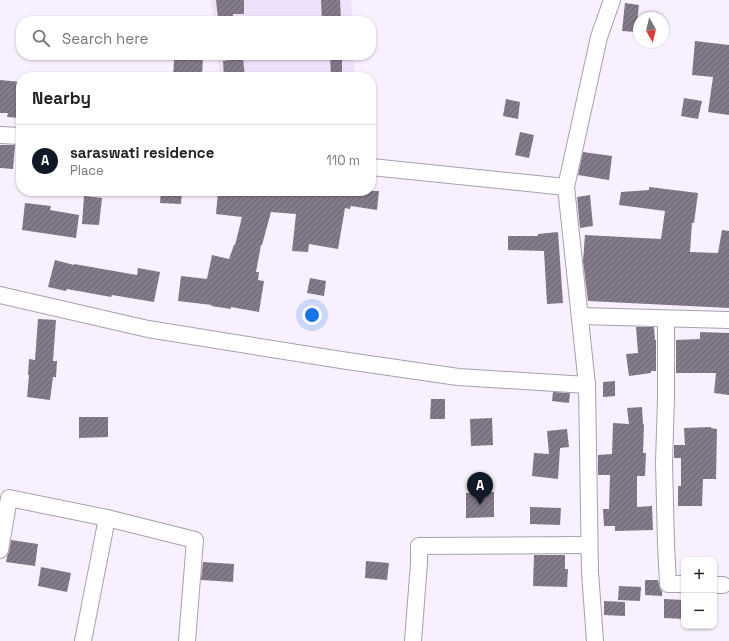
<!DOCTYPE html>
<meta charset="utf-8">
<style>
body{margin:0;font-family:"Space Grotesk",sans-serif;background:#f2f2f2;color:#222}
.controls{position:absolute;right:12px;bottom:12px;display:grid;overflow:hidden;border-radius:8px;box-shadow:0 1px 3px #0004}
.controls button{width:36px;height:36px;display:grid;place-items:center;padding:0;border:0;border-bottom:1px solid #e0e0e0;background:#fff;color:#222;font:20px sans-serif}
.compass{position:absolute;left:633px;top:12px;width:36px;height:36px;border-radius:50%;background:#fff;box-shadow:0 1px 3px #0004;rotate:172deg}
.you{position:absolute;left:312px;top:315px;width:14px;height:14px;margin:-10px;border:3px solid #fff;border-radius:50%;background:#1a73e8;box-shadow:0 0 0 6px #1a73e833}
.badge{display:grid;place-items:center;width:26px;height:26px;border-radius:50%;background:#111827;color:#fff;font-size:13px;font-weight:700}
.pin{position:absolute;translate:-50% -33px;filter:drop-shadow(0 1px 2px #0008)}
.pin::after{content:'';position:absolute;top:21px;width:14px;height:12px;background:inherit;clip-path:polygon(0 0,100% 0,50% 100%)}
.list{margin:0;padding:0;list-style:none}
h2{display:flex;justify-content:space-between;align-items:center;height:52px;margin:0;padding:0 16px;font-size:17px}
h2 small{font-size:13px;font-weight:400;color:#767676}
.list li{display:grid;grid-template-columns:26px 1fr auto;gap:12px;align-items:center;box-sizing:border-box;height:72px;padding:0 16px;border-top:1px solid #e0e0e0}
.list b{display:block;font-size:15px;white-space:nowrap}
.list p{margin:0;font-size:13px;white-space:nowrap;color:#767676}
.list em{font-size:13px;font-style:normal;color:#767676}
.icon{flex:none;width:22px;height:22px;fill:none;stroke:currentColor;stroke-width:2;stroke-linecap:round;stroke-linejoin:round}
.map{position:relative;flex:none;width:729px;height:641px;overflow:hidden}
.search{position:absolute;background:#fff;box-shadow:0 1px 3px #0004;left:16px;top:16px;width:360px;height:44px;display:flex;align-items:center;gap:10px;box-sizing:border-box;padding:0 14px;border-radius:16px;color:#767676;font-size:15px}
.panel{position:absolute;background:#fff;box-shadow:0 1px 3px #0004;left:16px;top:72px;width:360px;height:124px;border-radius:16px}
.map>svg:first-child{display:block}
.built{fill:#efe1f9}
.building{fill:url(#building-hatch)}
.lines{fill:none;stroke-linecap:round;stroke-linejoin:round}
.minor-casing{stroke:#a89faf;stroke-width:18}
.minor{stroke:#fff;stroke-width:16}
</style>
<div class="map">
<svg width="729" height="641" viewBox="0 0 729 641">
<defs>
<pattern id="building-hatch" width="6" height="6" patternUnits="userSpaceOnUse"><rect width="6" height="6" fill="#837a8a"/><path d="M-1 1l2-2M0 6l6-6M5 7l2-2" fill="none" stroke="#6a6270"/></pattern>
</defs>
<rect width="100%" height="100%" fill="#f8f0fe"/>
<g class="built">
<polygon points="210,0 351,0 353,21 215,21"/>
<polygon points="217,55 354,55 355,77 220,77"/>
</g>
<g class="building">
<polygon points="216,0 244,0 244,14 233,14 233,18 218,18"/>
<polygon points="321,0 340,0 341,21 322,21"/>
<polygon points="625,3 639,5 636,32 622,31"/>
<polygon points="695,41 729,45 729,115 708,112 713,77 692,75"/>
<polygon points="180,55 203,56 202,77 173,77 174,60 179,60"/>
<polygon points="330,55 342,55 342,77 331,77"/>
<polygon points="243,58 245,77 224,77 223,61"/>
<polygon points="0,80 21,82 21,118 7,117 8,113 0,113"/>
<polygon points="684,98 702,101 698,119 681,116"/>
<polygon points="506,99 520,102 518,119 503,116"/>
<polygon points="520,132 534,135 529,158 515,155"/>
<polygon points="0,145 15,145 13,169 0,168"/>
<polygon points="583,152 612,156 609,180 578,175"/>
<polygon points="649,187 698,193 694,223 692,223 690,252 718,253 722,230 729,231 729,308 588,301 583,261 585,235 661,239 665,211 619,205 621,192 649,190"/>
<polygon points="161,191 182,191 181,204 160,203"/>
<polygon points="218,191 304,191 331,196 331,191 379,191 377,210 351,206 350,209 345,208 338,249 309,244 308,252 292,251 296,214 271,212 262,245 261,245 256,272 259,272 258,280 264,281 259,312 231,307 231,309 211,306 212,305 178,301 181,276 207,279 212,255 229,259 234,245 235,245 242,217 216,214"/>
<polygon points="590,195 593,226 580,228 577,197"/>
<polygon points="84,196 102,198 99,225 82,224"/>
<polygon points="25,203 51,206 50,210 79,215 76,238 22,230"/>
<polygon points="558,232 563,303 547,304 544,251 508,250 508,236 538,236 538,234"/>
<polygon points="55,260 74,265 74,264 137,275 138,268 160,272 154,302 112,295 111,297 67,289 66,291 48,287"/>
<polygon points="310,278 326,281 324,296 307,293"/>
<polygon points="38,319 56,320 53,361 57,361 56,377 53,377 50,400 27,397 29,375 28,375 29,359 35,360"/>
<polygon points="636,327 654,327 655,340 656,340 656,371 651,371 651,373 629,376 626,354 638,353"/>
<polygon points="700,332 729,333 729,395 714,393 716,373 676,373 676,340 700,339"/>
<polygon points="615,381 615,396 603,397 603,382"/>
<polygon points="553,392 570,393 569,403 552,401"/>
<polygon points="431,399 445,399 445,419 430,419"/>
<polygon points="642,407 643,424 644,425 643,453 646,453 645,476 637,476 637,507 652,506 653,530 615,531 615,526 604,526 603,509 609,509 610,475 598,475 598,455 612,454 613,423 629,424 627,408"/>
<polygon points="79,417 108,417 108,437 79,438"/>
<polygon points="492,418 493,445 471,446 470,419"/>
<polygon points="711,427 711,428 717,429 716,479 703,479 702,506 678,506 678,486 681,486 681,458 674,458 674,445 685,445 684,428"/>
<polygon points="567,429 569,447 560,448 558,479 532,476 534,453 549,454 547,431"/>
<polygon points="494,492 494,517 466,518 466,493"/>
<polygon points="530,507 561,508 560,525 530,524"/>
<polygon points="11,540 38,544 35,566 6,562 7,557 9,552"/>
<polygon points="534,555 565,555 565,569 568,569 567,587 533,586"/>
<polygon points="366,561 389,563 387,580 365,578"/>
<polygon points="203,562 234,564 233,582 201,580"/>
<polygon points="41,567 71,573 67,592 38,586"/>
<polygon points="645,580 658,580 660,589 662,591 662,596 645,595"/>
<polygon points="619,586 641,587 640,601 618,600"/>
<polygon points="664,599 684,600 684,619 664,618"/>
<polygon points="604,601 625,602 625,616 604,615"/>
</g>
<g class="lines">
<g class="minor-casing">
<g id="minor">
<polyline points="0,135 21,136"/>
<polyline points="371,167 566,187"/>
<polyline points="0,295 148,329 341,360 458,377 587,385"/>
<polyline points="580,316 729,320"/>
<polyline points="666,319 666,398 664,463 666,544 668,584 684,584"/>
<polyline points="107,518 195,540 187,641"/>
<polyline points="0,550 9,498 107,518 83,641"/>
<polyline points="714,585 723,585"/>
<polyline points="413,641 419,563 419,546 589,545"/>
<polyline points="595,641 590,572 587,385 566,187 599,37 612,0"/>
</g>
</g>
<use href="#minor" class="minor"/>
</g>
</svg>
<div class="controls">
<button>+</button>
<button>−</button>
</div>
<svg class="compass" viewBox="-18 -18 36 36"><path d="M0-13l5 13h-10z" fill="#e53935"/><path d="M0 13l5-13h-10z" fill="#767676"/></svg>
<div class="you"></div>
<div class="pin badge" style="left:480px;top:505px">A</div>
<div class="search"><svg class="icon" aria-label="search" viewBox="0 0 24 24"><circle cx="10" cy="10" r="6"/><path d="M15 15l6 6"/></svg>Search here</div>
<section class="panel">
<h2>Nearby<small></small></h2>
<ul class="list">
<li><span class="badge">A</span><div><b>saraswati residence</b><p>Place</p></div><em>110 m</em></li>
</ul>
</section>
</div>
